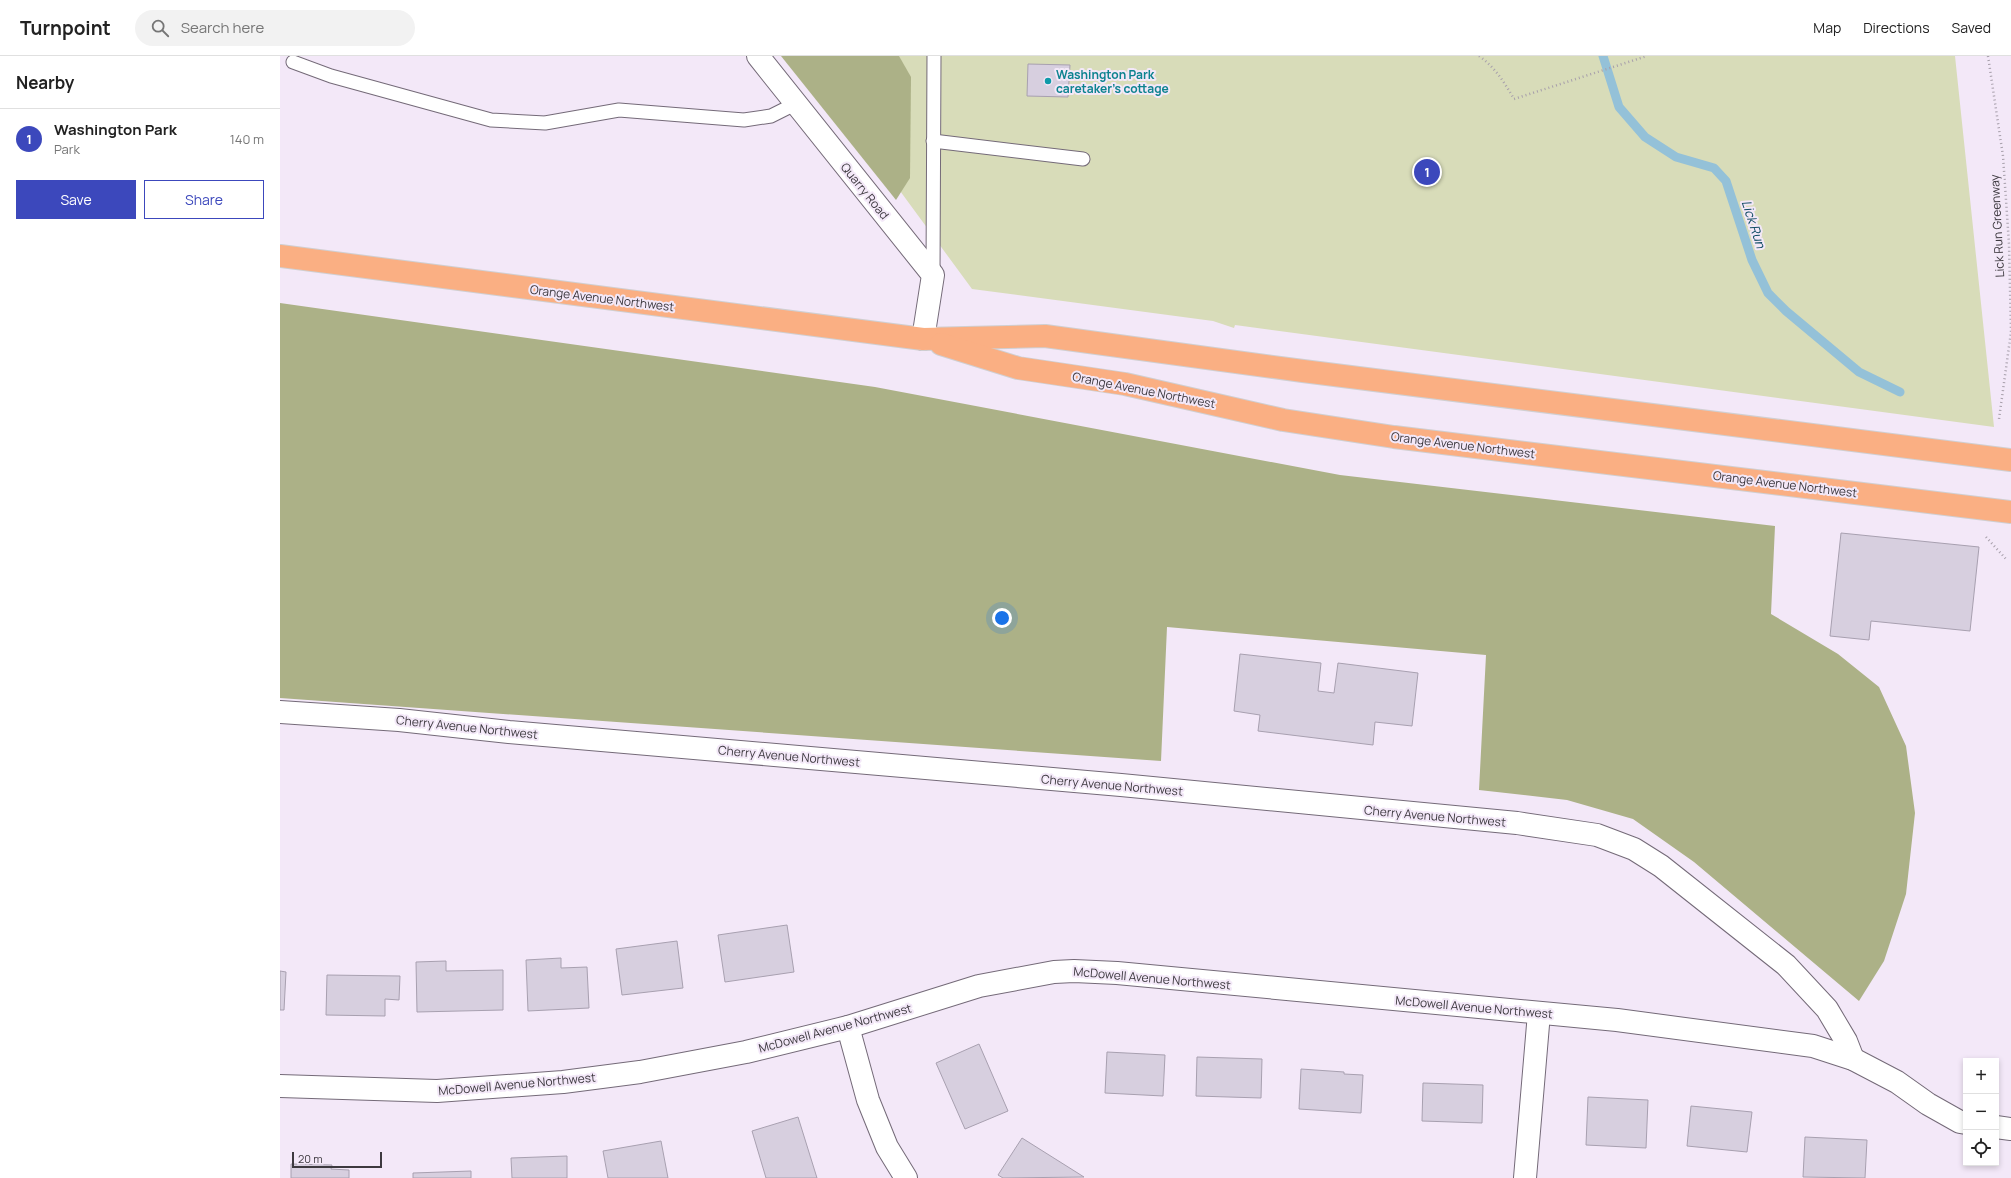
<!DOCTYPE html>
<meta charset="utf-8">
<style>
body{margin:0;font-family:Manrope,sans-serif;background:#f2f2f2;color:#222}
.controls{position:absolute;right:12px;bottom:12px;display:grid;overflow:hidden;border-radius:0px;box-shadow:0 2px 6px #0003}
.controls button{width:36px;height:36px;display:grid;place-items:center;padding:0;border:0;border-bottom:1px solid #e0e0e0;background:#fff;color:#222;font:20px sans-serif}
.scale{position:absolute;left:12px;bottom:10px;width:90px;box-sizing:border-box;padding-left:4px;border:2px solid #3d393f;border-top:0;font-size:11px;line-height:14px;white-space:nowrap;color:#3d393f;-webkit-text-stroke:3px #f3e8f8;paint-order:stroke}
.you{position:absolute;left:722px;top:562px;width:14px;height:14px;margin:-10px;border:3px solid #fff;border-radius:50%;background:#1a73e8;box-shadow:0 0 0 6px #1a73e833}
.badge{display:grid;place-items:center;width:26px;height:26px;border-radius:50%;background:#3c48bc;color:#fff;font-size:13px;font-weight:700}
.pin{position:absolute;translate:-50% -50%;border:2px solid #fff;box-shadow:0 1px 4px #0006}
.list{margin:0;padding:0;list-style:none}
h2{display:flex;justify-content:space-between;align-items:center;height:52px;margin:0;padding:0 16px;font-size:17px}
h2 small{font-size:13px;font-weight:400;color:#767676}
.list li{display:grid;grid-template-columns:26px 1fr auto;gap:12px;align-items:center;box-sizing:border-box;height:60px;padding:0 16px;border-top:1px solid #e0e0e0}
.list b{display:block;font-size:15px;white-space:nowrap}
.list p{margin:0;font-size:13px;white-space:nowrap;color:#767676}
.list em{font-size:13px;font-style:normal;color:#767676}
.actions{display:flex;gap:8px;padding:12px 16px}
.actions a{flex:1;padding:9px 0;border:1px solid #3c48bc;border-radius:0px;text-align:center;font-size:14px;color:#3c48bc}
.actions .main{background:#3c48bc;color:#fff}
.icon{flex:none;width:22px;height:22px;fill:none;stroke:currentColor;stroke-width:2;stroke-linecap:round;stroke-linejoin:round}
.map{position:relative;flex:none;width:1731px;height:1122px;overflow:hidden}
header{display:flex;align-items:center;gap:24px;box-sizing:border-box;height:56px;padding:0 20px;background:#fff;border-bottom:1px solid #e0e0e0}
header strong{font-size:19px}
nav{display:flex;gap:22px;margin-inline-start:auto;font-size:14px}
.search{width:280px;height:36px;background:#f2f2f2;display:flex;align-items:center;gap:10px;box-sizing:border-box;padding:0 14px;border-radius:22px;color:#767676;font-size:15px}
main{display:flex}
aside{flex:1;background:#fff}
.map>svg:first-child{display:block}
.green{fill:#d8dcb9}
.forest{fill:#acb187}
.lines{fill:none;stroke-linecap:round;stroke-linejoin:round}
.stream{stroke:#94c1d8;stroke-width:9}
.building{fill:#d7cfdf;stroke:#a8a0b0}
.service-casing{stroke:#746a78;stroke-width:15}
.minor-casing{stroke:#746a78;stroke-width:24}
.primary-casing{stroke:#d0cfd1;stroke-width:24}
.path{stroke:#a79fab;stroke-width:2.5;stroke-dasharray:1 3;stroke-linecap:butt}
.service{stroke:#fff;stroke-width:13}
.minor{stroke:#fff;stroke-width:22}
.primary{stroke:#faaf83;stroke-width:22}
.culture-dot{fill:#0f9aa8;stroke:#f3e8f8;stroke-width:1.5}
.labels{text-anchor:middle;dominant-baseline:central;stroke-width:4;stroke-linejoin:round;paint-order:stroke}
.culture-label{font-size:12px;font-weight:bold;fill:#0d838f;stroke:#f3e8f8;text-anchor:start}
.street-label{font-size:12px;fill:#3d393f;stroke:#f3e8f8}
.water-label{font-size:13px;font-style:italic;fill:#0f4b63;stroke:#f3e8f8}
</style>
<header>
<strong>Turnpoint</strong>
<div class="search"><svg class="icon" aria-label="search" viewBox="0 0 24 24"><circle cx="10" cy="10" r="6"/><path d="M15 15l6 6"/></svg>Search here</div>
<nav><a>Map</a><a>Directions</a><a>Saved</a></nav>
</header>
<main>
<aside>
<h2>Nearby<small></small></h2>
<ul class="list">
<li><span class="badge">1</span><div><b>Washington Park</b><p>Park</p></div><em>140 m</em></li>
</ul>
<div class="actions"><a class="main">Save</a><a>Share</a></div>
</aside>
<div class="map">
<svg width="1731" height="1122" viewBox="0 0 1731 1122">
<rect width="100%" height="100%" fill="#f3e8f8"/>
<polygon class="green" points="521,0 1675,0 1714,371 955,269 954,272 933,265 692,233"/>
<g class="forest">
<polygon points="501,0 619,0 631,21 630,122 616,144"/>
<polygon points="0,247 595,331 1060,419 1495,470 1491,558 1558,598 1599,631 1626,690 1635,757 1626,838 1604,905 1579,945 1414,806 1353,763 1287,744 1199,734 1206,599 887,571 881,705 0,642"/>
</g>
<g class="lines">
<polyline class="stream" points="1323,0 1339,51 1365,81 1396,101 1434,112 1446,125 1472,204 1488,237 1506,255 1579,316 1620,336"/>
</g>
<g class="building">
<polygon points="748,8 790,9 788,41 747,40"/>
<polygon points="1561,477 1699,491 1690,575 1591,565 1589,584 1550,580"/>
<polygon points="960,598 1041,607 1038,635 1054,637 1058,607 1138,617 1132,670 1095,666 1093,689 978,675 980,659 954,655"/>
<polygon points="507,869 514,916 445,926 438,879"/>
<polygon points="397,885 403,932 342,939 336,893"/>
<polygon points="281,902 281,912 307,911 309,952 248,955 246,904"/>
<polygon points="166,905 166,915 223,914 223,954 137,956 136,906"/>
<polygon points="0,915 6,916 4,954 0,954"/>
<polygon points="47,919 120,920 119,944 105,943 105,960 46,959"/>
<polygon points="699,988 728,1055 685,1073 656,1007"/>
<polygon points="827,996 885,999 883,1040 825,1037"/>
<polygon points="917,1001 982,1003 981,1042 916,1040"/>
<polygon points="1021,1013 1064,1016 1064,1018 1083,1019 1081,1057 1019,1053"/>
<polygon points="1143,1027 1203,1029 1202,1067 1142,1065"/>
<polygon points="1308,1041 1368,1044 1366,1092 1306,1089"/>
<polygon points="1411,1050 1472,1056 1467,1096 1407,1090"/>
<polygon points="518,1061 537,1122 486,1122 472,1075"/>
<polygon points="1525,1081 1587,1084 1585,1122 1523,1121"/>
<polygon points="742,1082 804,1121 723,1122 718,1119"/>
<polygon points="381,1085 388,1122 328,1122 323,1095"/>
<polygon points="287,1100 287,1122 232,1122 231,1102"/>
<polygon points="11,1108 52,1109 51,1113 69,1114 69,1122 11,1122"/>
<polygon points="191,1115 191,1122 133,1122 133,1117"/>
</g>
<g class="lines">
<g class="service-casing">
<g id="service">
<polyline points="13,6 51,20 211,64 265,67 339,54 464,64 491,60 515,48"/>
<polyline points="653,85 803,103"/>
<polyline points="653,217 654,0"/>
</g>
</g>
<g class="minor-casing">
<g id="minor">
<polyline points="478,0 653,219 643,283"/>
<polyline points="0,656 119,664 229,676 841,729 1237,767 1317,779 1354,793 1381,810 1506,909 1547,953 1566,985 1573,1003"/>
<polyline points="568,971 588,1044 607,1091 626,1122"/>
<polyline points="0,1030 157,1035 283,1026 360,1016 466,996 568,971 699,930 774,916 794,915 837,917 1337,964 1533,990 1573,1003 1617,1026 1648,1048 1680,1066 1686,1067"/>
<polyline points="1716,1071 1731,1073"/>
<polyline points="1245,1122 1259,957"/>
</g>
</g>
<g class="primary-casing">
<g id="primary">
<polyline points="0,200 643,283 765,280 1023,315 1731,404"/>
<polyline points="661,288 738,312 845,328 1003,364 1114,381 1731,456"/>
</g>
</g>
<g class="path">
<path d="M1199 0C1215 11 1224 26 1234 43L1367 0"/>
<polyline points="1708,0 1723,100 1729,188 1731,276 1719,363"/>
<polyline points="1706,481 1726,503"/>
</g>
<use href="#service" class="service"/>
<use href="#minor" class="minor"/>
<use href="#primary" class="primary"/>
</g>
<circle class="culture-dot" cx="768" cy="25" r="4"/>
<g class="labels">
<g class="culture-label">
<text x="776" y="18">Washington Park<tspan x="776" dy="14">caretaker's cottage</tspan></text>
</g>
<g class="street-label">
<text transform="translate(585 135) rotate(51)">Quarry Road</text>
<text transform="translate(1717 170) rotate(-93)">Lick Run Greenway</text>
<text transform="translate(322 242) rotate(7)">Orange Avenue Northwest</text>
<text transform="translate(864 334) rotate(11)">Orange Avenue Northwest</text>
<text transform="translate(1183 389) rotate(7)">Orange Avenue Northwest</text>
<text transform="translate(1505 428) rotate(7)">Orange Avenue Northwest</text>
<text transform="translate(187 671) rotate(6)">Cherry Avenue Northwest</text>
<text transform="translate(509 700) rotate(5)">Cherry Avenue Northwest</text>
<text transform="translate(832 729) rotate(5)">Cherry Avenue Northwest</text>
<text transform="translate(1155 760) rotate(5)">Cherry Avenue Northwest</text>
<text transform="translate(872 922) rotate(5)">McDowell Avenue Northwest</text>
<text transform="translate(1194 951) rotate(5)">McDowell Avenue Northwest</text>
<text transform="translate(555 972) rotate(-15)">McDowell Avenue Northwest</text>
<text transform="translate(237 1028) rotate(-5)">McDowell Avenue Northwest</text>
</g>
<g class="water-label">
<text transform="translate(1474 168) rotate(72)">Lick Run</text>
</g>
</g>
</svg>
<div class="controls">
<button>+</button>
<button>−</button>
<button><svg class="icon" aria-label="locate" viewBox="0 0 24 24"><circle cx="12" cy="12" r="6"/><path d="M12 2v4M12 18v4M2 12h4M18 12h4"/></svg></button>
</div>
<div class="scale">20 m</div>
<div class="you"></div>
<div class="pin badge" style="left:1147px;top:116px">1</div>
</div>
</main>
